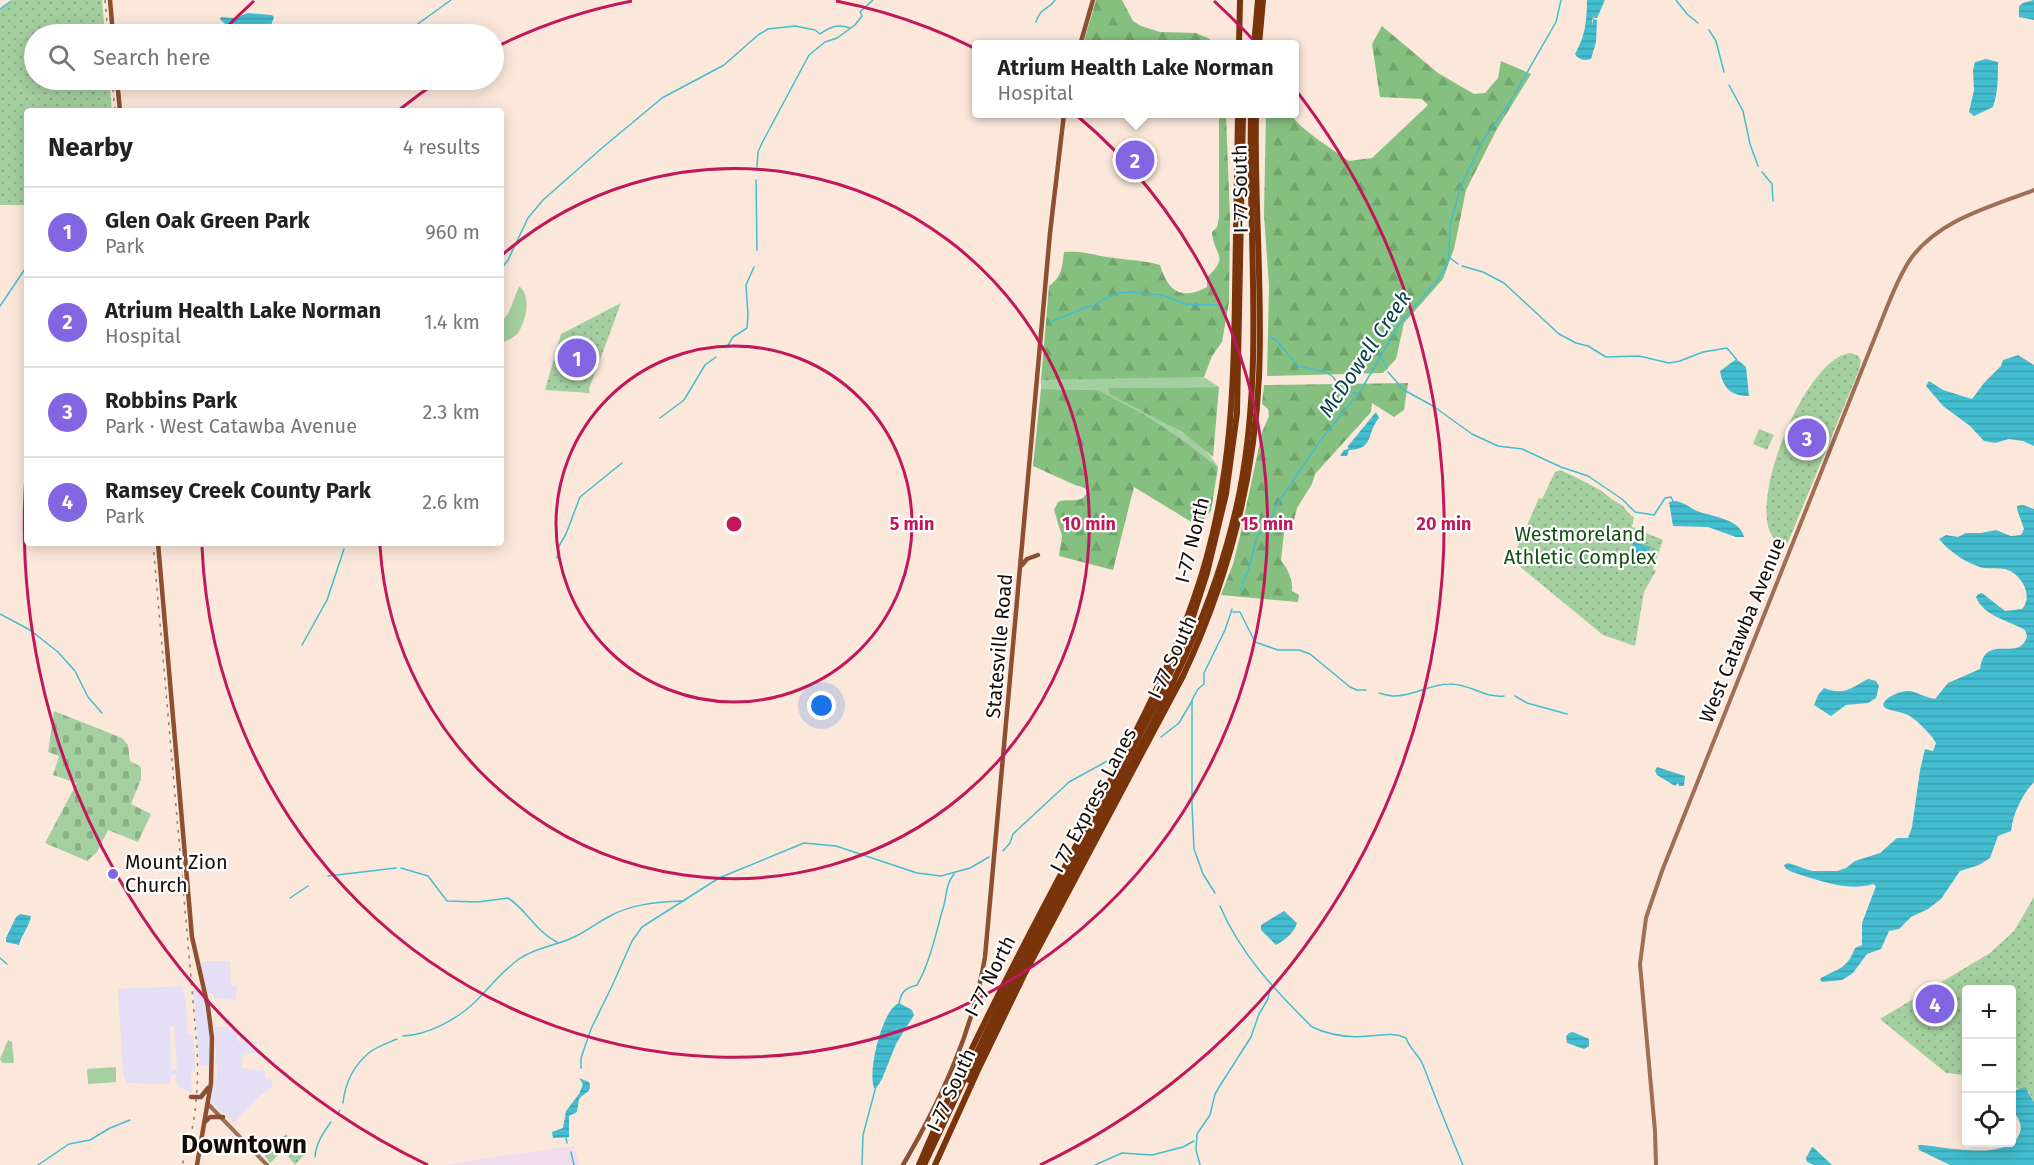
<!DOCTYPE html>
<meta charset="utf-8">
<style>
body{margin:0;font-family:"Fira Sans",sans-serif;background:#f2f2f2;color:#222}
.controls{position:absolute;right:18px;bottom:18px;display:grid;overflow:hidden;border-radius:6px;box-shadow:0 3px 15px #0003}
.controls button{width:54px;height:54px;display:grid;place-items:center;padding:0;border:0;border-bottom:2px solid #e0e0e0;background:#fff;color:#222;font:30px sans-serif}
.you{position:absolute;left:822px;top:706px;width:21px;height:21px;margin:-15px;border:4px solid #fff;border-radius:50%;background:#1a73e8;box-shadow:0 0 0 9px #1a73e833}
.badge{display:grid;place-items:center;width:39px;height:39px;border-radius:50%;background:#8265e0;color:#fff;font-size:20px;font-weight:700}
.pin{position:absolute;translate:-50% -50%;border:3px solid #fff;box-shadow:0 2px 6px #0006}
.popup{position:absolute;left:972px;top:40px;width:327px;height:78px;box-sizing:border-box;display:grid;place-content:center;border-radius:6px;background:#fff;filter:drop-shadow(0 2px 4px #0005);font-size:20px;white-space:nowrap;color:#767676}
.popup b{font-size:22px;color:#222}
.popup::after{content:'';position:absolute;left:50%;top:100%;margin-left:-12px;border:12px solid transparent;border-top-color:#fff}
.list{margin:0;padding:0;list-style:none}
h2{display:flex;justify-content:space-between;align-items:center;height:78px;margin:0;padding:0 24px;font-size:26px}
h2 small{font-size:20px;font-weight:400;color:#767676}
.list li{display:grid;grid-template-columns:39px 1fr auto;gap:18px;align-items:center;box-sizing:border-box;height:90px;padding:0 24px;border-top:2px solid #e0e0e0}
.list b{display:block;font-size:22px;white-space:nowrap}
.list p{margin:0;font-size:20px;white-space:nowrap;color:#767676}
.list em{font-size:20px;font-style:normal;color:#767676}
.icon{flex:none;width:33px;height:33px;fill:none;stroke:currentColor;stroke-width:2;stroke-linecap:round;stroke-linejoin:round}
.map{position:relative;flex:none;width:2034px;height:1165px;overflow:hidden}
.search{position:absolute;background:#fff;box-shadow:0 3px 15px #0003;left:24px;top:24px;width:480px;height:66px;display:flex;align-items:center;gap:15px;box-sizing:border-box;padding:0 21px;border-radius:33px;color:#767676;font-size:22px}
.panel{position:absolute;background:#fff;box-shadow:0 3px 15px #0003;left:24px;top:108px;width:480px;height:438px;border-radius:6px}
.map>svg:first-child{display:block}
.commercial{fill:#e4dff4;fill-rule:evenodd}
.education{fill:#efdcec}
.grass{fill:#a4cfa0}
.forest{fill:url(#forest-firs)}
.cemetery{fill:url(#cemetery-stones)}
.park{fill:url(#park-dots)}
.water{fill:url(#water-rules)}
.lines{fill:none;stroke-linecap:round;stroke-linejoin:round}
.stream{stroke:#43bdcf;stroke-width:1.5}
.secondary{stroke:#a06d56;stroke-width:4}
.primary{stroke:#8c4f32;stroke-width:4.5}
.highway{stroke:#79340c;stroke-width:6}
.rail{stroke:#8b7d73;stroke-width:1.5;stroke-dasharray:3 6;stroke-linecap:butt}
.ring{fill:none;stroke:#c2185b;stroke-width:3}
.poi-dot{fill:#8265e0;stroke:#fff;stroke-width:2}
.labels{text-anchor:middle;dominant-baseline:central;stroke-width:4.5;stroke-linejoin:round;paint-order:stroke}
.street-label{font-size:20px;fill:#140c07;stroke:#fff}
.park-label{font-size:20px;fill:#124f12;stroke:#fff}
.poi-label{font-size:20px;fill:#140c07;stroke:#fff;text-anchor:start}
.water-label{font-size:21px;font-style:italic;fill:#0a4249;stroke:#fff}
.district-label{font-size:26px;font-weight:bold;fill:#140c07;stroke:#fff}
.centre{fill:#c2185b;stroke:#fff;stroke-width:3}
.ring-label{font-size:18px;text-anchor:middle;font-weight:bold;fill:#c2185b;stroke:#fff;stroke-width:4.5;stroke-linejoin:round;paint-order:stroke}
</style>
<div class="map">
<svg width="2034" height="1165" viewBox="0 0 2034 1165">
<defs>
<pattern id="forest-firs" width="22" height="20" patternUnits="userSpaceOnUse" patternTransform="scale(1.5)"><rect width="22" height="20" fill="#85c081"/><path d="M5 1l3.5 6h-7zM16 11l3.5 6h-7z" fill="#72a46e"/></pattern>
<pattern id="cemetery-stones" width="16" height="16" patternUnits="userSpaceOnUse" patternTransform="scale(1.5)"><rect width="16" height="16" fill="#a4cfa0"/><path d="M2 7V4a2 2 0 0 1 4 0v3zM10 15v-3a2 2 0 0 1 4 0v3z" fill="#8cb188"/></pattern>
<pattern id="park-dots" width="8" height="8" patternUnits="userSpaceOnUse" patternTransform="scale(1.5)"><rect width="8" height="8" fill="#a4cfa0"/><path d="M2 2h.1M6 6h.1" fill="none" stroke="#8cb188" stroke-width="1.8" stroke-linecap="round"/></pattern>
<pattern id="water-rules" width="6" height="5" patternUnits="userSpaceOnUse" patternTransform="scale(1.5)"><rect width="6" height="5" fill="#43bdcf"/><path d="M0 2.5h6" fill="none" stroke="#3aa1b0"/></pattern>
</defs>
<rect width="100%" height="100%" fill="#fce8db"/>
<g class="commercial">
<polygon points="206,961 230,961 231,986 237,986 236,1000 213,998 213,994 208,993 200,963"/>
<path d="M183 986 187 1014V1031L189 1035H193L195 1071H191L192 1093 177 1086 176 1075H171L170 1082 167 1084 126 1083 123 1073 118 989ZM174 1025 177 1069 171 1070 170 1026Z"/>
<polygon points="202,988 206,1003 211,1045 209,1066 200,1066 193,990"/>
<polygon points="214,1027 227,1027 228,1030 237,1030 237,1041 257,1041 258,1053 243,1053 241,1068 265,1071 266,1078 272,1080 272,1086 256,1099 234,1123 211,1102 213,1083 217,1077 217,1070"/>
</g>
<polygon class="education" points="574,1146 579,1165 445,1165 480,1159"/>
<g class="grass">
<path d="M519 286C532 296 526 321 518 333 514 338 507 341 501 343V323L509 312Z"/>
<path d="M1168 377H1204L1219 387 1108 388 1109 394C1142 410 1200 435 1218 467L1187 443 1098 390 1041 389V380Z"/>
<polygon points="8,1040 12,1042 14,1063 2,1063 0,1059"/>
<polygon points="116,1067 116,1082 88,1084 87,1069"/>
</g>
<g class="forest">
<polygon points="1096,0 1122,0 1133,21 1141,26 1160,32 1196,33 1210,39 1211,44 1083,44"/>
<path d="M1382 26 1438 73 1474 94 1485 93 1498 78 1501 61 1531 74 1497 129 1466 190 1454 249 1443 279 1404 323 1396 359 1383 373 1267 376 1269 286 1264 215 1266 114H1291C1299 129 1334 150 1349 161L1372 158 1428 105 1422 99 1380 97 1372 44Z"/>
<path d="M1219 114H1226L1230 219 1229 302 1222 342 1212 356 1204 377 1041 380 1049 286C1062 277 1062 267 1064 252 1082 251 1090 254 1107 257 1125 260 1142 260 1160 265 1168 291 1181 301 1207 287V277C1231 256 1213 255 1212 232L1217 227 1219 217Z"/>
<path d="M1408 383 1404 410 1394 417 1372 403 1371 412 1315 474 1312 484 1297 508 1294 520 1284 533 1281 560C1288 570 1293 579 1292 591L1299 595 1298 602 1221 595 1233 564 1240 536 1262 432 1269 416 1268 409 1262 404 1264 385Z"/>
<polygon points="1219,387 1213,457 1182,432 1109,394 1108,388"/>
<path d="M1041 389 1098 390 1143 414 1187 443 1218 467 1211 511 1198 526 1134 487 1113 570 1059 556 1062 536 1054 510 1058 502C1070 497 1081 506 1088 491 1083 486 1081 487 1075 485 1061 479 1047 472 1033 466Z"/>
</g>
<polygon class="cemetery" points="54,711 122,738 128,745 130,761 141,767 141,779 131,804 151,814 138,842 108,830 97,852 87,861 45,843 77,783 53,775 59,756 48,752"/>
<g class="park">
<polygon points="11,0 102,0 105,34 34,34 34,80 109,80 112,111 27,111 27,205 0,205 0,9"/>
<polygon points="621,303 589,389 590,393 545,390 561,334"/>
<path d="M1850 353 1857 355 1861 360 1859 370 1789 540 1787 544C1732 542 1799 359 1850 353Z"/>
<polygon points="1759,429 1774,435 1767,450 1753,444"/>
<path d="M1560 470C1574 476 1587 483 1600 490 1607 495 1612 500 1620 504 1626 507 1627 514 1634 517L1632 527 1663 540 1653 569 1656 571 1644 592 1635 646 1603 635 1512 560 1539 498 1542 499 1555 472Z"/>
<polygon points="2034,897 2034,1102 2029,1092 2012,1087 2012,990 1966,990 1966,1075 1946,1073 1880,1019 1990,953 2014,931"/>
<polygon points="286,1134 303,1151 304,1155 295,1165 283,1150 270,1163 264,1155"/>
</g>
<g class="water">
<path d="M1587 0H1605L1597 18H1594L1595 15 1592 20 1593 26V19L1597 20 1596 42 1591 59C1584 61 1579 60 1575 54 1585 37 1587 20 1587 0Z"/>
<polygon points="2034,0 2034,20 2019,17 2019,6 2023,3"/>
<path d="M248 13 272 15 274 17 268 34C249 35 233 34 220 19L221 17 234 18Z"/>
<path d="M1986 59 1998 62C1998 77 1998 93 1993 107L1974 116 1969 112 1974 90 1973 70 1975 62Z"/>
<polygon points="2018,355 2034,365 2034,446 2023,441 2009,439 1995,443 1984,441 1970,426 1943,406 1926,386 1929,381 1943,390 1972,399 1984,383 2001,366 2003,360"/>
<path d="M1735 360 1739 361 1746 367 1749 396C1732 396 1723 389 1720 371Z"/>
<path d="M1376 412 1379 418C1366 433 1375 449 1349 450L1347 456H1340L1344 450 1348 449V446Z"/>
<path d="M1674 501C1684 501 1690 509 1700 512 1714 517 1740 519 1744 537H1736L1708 527 1673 526 1669 502Z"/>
<path d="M2023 505 2034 509V782C2022 795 2013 813 2011 831L1998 836 1990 858 1979 865 1960 871 1941 899 1928 909 1911 917 1899 929 1889 931 1881 949 1867 954 1853 973 1847 977 1842 980 1822 982 1820 980 1821 978C1839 968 1847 969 1855 948L1862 945V923L1876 886 1873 884C1846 892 1818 880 1792 872L1786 869 1784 865 1788 863 1812 871H1837L1846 868 1855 861 1880 853 1897 838H1908L1912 827 1920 770 1925 749 1933 751 1936 743C1932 735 1917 720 1908 715 1901 712 1892 711 1885 708L1883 705C1885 697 1898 692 1907 691 1916 691 1926 698 1935 699L1948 683 1980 669C1985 631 2020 664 2027 636L2025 630C2010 621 1983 616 1976 597L1978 594 1982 593 2005 611 2022 609C2034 596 2021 573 2005 569 1995 567 1986 570 1977 566 1963 561 1948 550 1939 539L1946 535 1958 537 1966 533H1981L1996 530 2011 536 2021 535 2024 529 2017 509V506Z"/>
<polygon points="1633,542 1651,547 1642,563 1632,559"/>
<path d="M1868 679 1876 681 1879 686 1876 698 1868 703 1846 705 1831 716 1814 705 1818 695 1824 688C1844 696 1851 688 1868 679Z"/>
<polygon points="1657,767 1685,776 1684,786 1679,786 1678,783 1675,786 1657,775 1655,771"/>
<path d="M1284 911 1297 923C1294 933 1285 940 1276 945L1261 930V925Z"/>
<path d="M20 914 31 916C29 927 21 936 19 945L6 942V938L16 917Z"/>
<path d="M899 1003 912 1010 914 1015 896 1044 882 1079 875 1090C866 1075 882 1009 899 1003Z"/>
<polygon points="1573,1032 1589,1039 1589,1046 1584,1049 1567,1043 1566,1036 1569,1033"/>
<path d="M579 1078 589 1082C593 1092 584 1093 579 1099L577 1112 569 1116V1137L553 1138 552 1132 563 1128 566 1111 579 1094 583 1084Z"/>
<path d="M2012 1087 2017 1090 2025 1087 2034 1102V1165H1950L1919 1150 1918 1145H1922C1946 1147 2006 1161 2019 1135 2024 1126 2018 1116 2012 1111Z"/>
<polygon points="1812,1147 1813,1147 1832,1165 1814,1165 1807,1162 1806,1158"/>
</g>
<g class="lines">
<g class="stream">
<polyline points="1676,0 1687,14 1698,23"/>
<polyline points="0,9 10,2"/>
<path d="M1036 22C1041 6 1048 11 1055 0"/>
<polyline points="269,26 283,34"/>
<polyline points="1709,30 1716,41 1724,72"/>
<polyline points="404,34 451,0"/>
<polyline points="1729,85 1743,111 1750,144 1758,166"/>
<polyline points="757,167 758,152 762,143 809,55 825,42 837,38 855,25 862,16 860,12 873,0"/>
<polyline points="1762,172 1772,184 1773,201"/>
<polyline points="756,180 757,250"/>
<polyline points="1449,257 1458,264"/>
<polyline points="1462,266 1483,272 1504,283 1559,334 1576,343 1588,346 1606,357 1639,356 1669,363 1680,361 1703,352 1727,348 1737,360"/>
<path d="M501 269 508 260 528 218 543 200 602 148 662 98 724 65 758 35 768 29 795 26 815 30 820 34C831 26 838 24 850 28"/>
<polyline points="0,306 27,266"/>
<polyline points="1050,322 1090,306 1096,306 1102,300 1119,293 1130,292 1162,295 1185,304 1219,305 1224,308"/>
<polyline points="1270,337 1276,340 1298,366 1326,372 1333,377 1342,389 1357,394"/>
<polyline points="727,347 733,337 747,328 748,315 746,285 754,267"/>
<polyline points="1381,357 1387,369"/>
<polyline points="1388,372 1404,390 1433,406 1472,434 1498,446 1522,449 1561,467 1588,476 1622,499 1635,512 1654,515 1665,498 1671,497 1673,501"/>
<polyline points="660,418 684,400 705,365 716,357"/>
<polyline points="557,558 559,546 566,534 580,497 622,463"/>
<polyline points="1240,591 1249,568 1257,536 1266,528 1278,503 1320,441 1361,390 1400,323 1437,281 1445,268 1449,257 1450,225 1461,186 1482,142 1509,104 1556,22 1561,0"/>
<polyline points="1233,612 1240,612 1255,642 1278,650 1299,650 1310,654 1350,687 1357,690 1366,690"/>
<polyline points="0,614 30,630 58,652 75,671 88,697 102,713"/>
<polyline points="302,645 327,600 344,549"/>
<path d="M1379 693C1383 694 1389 696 1393 696 1412 697 1430 684 1449 684 1469 683 1483 698 1504 696"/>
<polyline points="1515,696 1527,703 1567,714"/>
<polyline points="1161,737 1179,723 1192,701"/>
<polyline points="1003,851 1010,843 1013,834 1069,782 1111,759"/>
<path d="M401 868 428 876 447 901 478 902 508 898C527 910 537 933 557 942"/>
<polyline points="328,876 396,868"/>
<polyline points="1215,893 1203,874 1194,849 1192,805 1192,700 1198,689 1204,684 1204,673 1225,630 1232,609"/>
<polyline points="290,898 308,886"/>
<path d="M1220 906C1241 955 1275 990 1312 1027 1329 1035 1350 1038 1369 1036 1383 1035 1393 1032 1406 1038 1409 1048 1419 1055 1423 1065 1436 1099 1449 1132 1463 1165"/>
<polyline points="0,958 7,964"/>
<path d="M899 1004C901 992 905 988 917 985 931 961 936 931 944 905 947 893 946 884 954 874"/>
<path d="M403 1036C428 1035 458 1019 476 1001 490 987 502 971 519 959 536 947 556 946 574 937 587 931 598 922 610 916 632 904 657 902 682 901"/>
<polyline points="581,1068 581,1058 591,1029 612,986 632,941 642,927 719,878 804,843 836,846 917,873 941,876 970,868 989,857"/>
<path d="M343 1103C345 1083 354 1065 370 1052 378 1046 388 1043 397 1039"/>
<polyline points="339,1112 340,1110"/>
<polyline points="566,1138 567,1143"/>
<polyline points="571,1152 574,1165"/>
<path d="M315 1157C316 1143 323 1133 331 1122"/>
<polyline points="38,1165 69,1144 90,1140 110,1128 130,1120"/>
<polyline points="862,1165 863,1135 875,1090"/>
<polyline points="1095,1165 1122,1153 1152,1155 1183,1147 1194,1141"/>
<polyline points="1200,1165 1196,1150 1197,1134 1210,1115 1215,1094 1221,1084 1251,1037 1259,1014 1268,999 1270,987"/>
</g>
<g class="secondary">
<polyline points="208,1104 267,1165"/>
<path d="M1656 1165 1655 1131 1640 964 1646 918 1662 871 1887 307C1894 290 1901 272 1912 257 1941 219 1992 206 2034 190"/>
</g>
<g class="primary">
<polyline points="110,0 113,34"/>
<polyline points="1080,45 1093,0"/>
<polyline points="117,80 120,111"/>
<polyline points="158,543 192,937 208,1007 212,1038 211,1083 197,1165"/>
<polyline points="1022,565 1027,559 1038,555"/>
<polyline points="191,1097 201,1097 208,1088"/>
<polyline points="206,1121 210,1117 223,1117"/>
<path d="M903 1165C941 1100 973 1031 985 957L1050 233 1064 114"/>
</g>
<g class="highway">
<polyline points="1239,45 1240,0"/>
<polyline points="1254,45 1258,0"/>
<polyline points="1259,45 1263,0"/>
<path d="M969 1080C1011 987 1059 897 1107 808 1164 703 1217 608 1240 490 1264 365 1248 239 1251 114"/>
<path d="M919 1165C968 1049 1027 938 1086 827 1132 739 1181 652 1207 556 1231 469 1234 382 1235 294 1236 234 1237 174 1238 114"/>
<polyline points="924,1165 1005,993 1161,694 1187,635 1207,573 1226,494 1237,413 1243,114"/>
<path d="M935 1165 978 1070 1025 973 1183 676C1227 582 1254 481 1259 377 1263 290 1254 201 1256 114"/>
</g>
<g class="rail">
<polyline points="105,0 108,34"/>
<polyline points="112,80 115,111"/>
<path d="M153 543 197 1047C199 1087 196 1127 182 1165"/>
</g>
</g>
<g class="ring">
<circle cx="734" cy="524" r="178"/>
<path d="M501 256A355 355 0 1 1 380 546"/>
<path d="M399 110A533 533 0 0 1 440 80M496 47A533 533 0 0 1 632 1M836 1A533 533 0 1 1 202 547"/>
<path d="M428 1165A710 710 0 0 1 27 462M223 31A710 710 0 0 1 254 1M1214 1A710 710 0 0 1 1040 1165"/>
</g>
<circle class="poi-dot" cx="113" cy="874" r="6"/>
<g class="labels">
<g class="street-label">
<text transform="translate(1240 189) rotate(-91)">I-77 South</text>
<text transform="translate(1192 540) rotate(-76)">I-77 North</text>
<text transform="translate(1742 630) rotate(-68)">West Catawba Avenue</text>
<text transform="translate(999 646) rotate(-85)">Statesville Road</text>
<text transform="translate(1172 657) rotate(-65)">I-77 South</text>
<text transform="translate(1093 800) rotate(-62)">I 77 Express Lanes</text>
<text transform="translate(990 976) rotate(-63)">I-77 North</text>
<text transform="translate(951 1090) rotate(-65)">I-77 South</text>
</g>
<g class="park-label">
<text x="1580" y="534">Westmoreland<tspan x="1580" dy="23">Athletic Complex</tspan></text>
</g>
<g class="poi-label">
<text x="125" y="862">Mount Zion<tspan x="125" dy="23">Church</tspan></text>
</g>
<g class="water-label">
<text transform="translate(1365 354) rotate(-56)">McDowell Creek</text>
</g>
<g class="district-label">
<text x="244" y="1144">Downtown</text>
</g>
</g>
<circle cx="734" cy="524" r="9" class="centre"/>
<g class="ring-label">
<text x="912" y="530">5 min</text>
<text x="1089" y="530">10 min</text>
<text x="1267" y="530">15 min</text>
<text x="1444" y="530">20 min</text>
</g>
</svg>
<div class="controls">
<button>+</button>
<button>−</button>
<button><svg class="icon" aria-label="locate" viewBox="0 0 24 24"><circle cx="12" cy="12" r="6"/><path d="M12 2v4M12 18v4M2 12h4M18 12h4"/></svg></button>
</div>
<div class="you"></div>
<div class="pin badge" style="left:577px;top:358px">1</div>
<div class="pin badge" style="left:1135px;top:160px">2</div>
<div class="popup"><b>Atrium Health Lake Norman</b>Hospital</div>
<div class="pin badge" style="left:1807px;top:438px">3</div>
<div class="pin badge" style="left:1935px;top:1004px">4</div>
<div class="search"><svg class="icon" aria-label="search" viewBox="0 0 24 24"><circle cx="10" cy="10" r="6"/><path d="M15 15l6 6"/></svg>Search here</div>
<section class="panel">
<h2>Nearby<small>4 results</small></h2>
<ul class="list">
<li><span class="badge">1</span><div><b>Glen Oak Green Park</b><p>Park</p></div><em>960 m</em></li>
<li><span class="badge">2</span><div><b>Atrium Health Lake Norman</b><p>Hospital</p></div><em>1.4 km</em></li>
<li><span class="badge">3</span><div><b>Robbins Park</b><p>Park · West Catawba Avenue</p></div><em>2.3 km</em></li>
<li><span class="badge">4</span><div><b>Ramsey Creek County Park</b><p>Park</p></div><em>2.6 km</em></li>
</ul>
</section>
</div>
